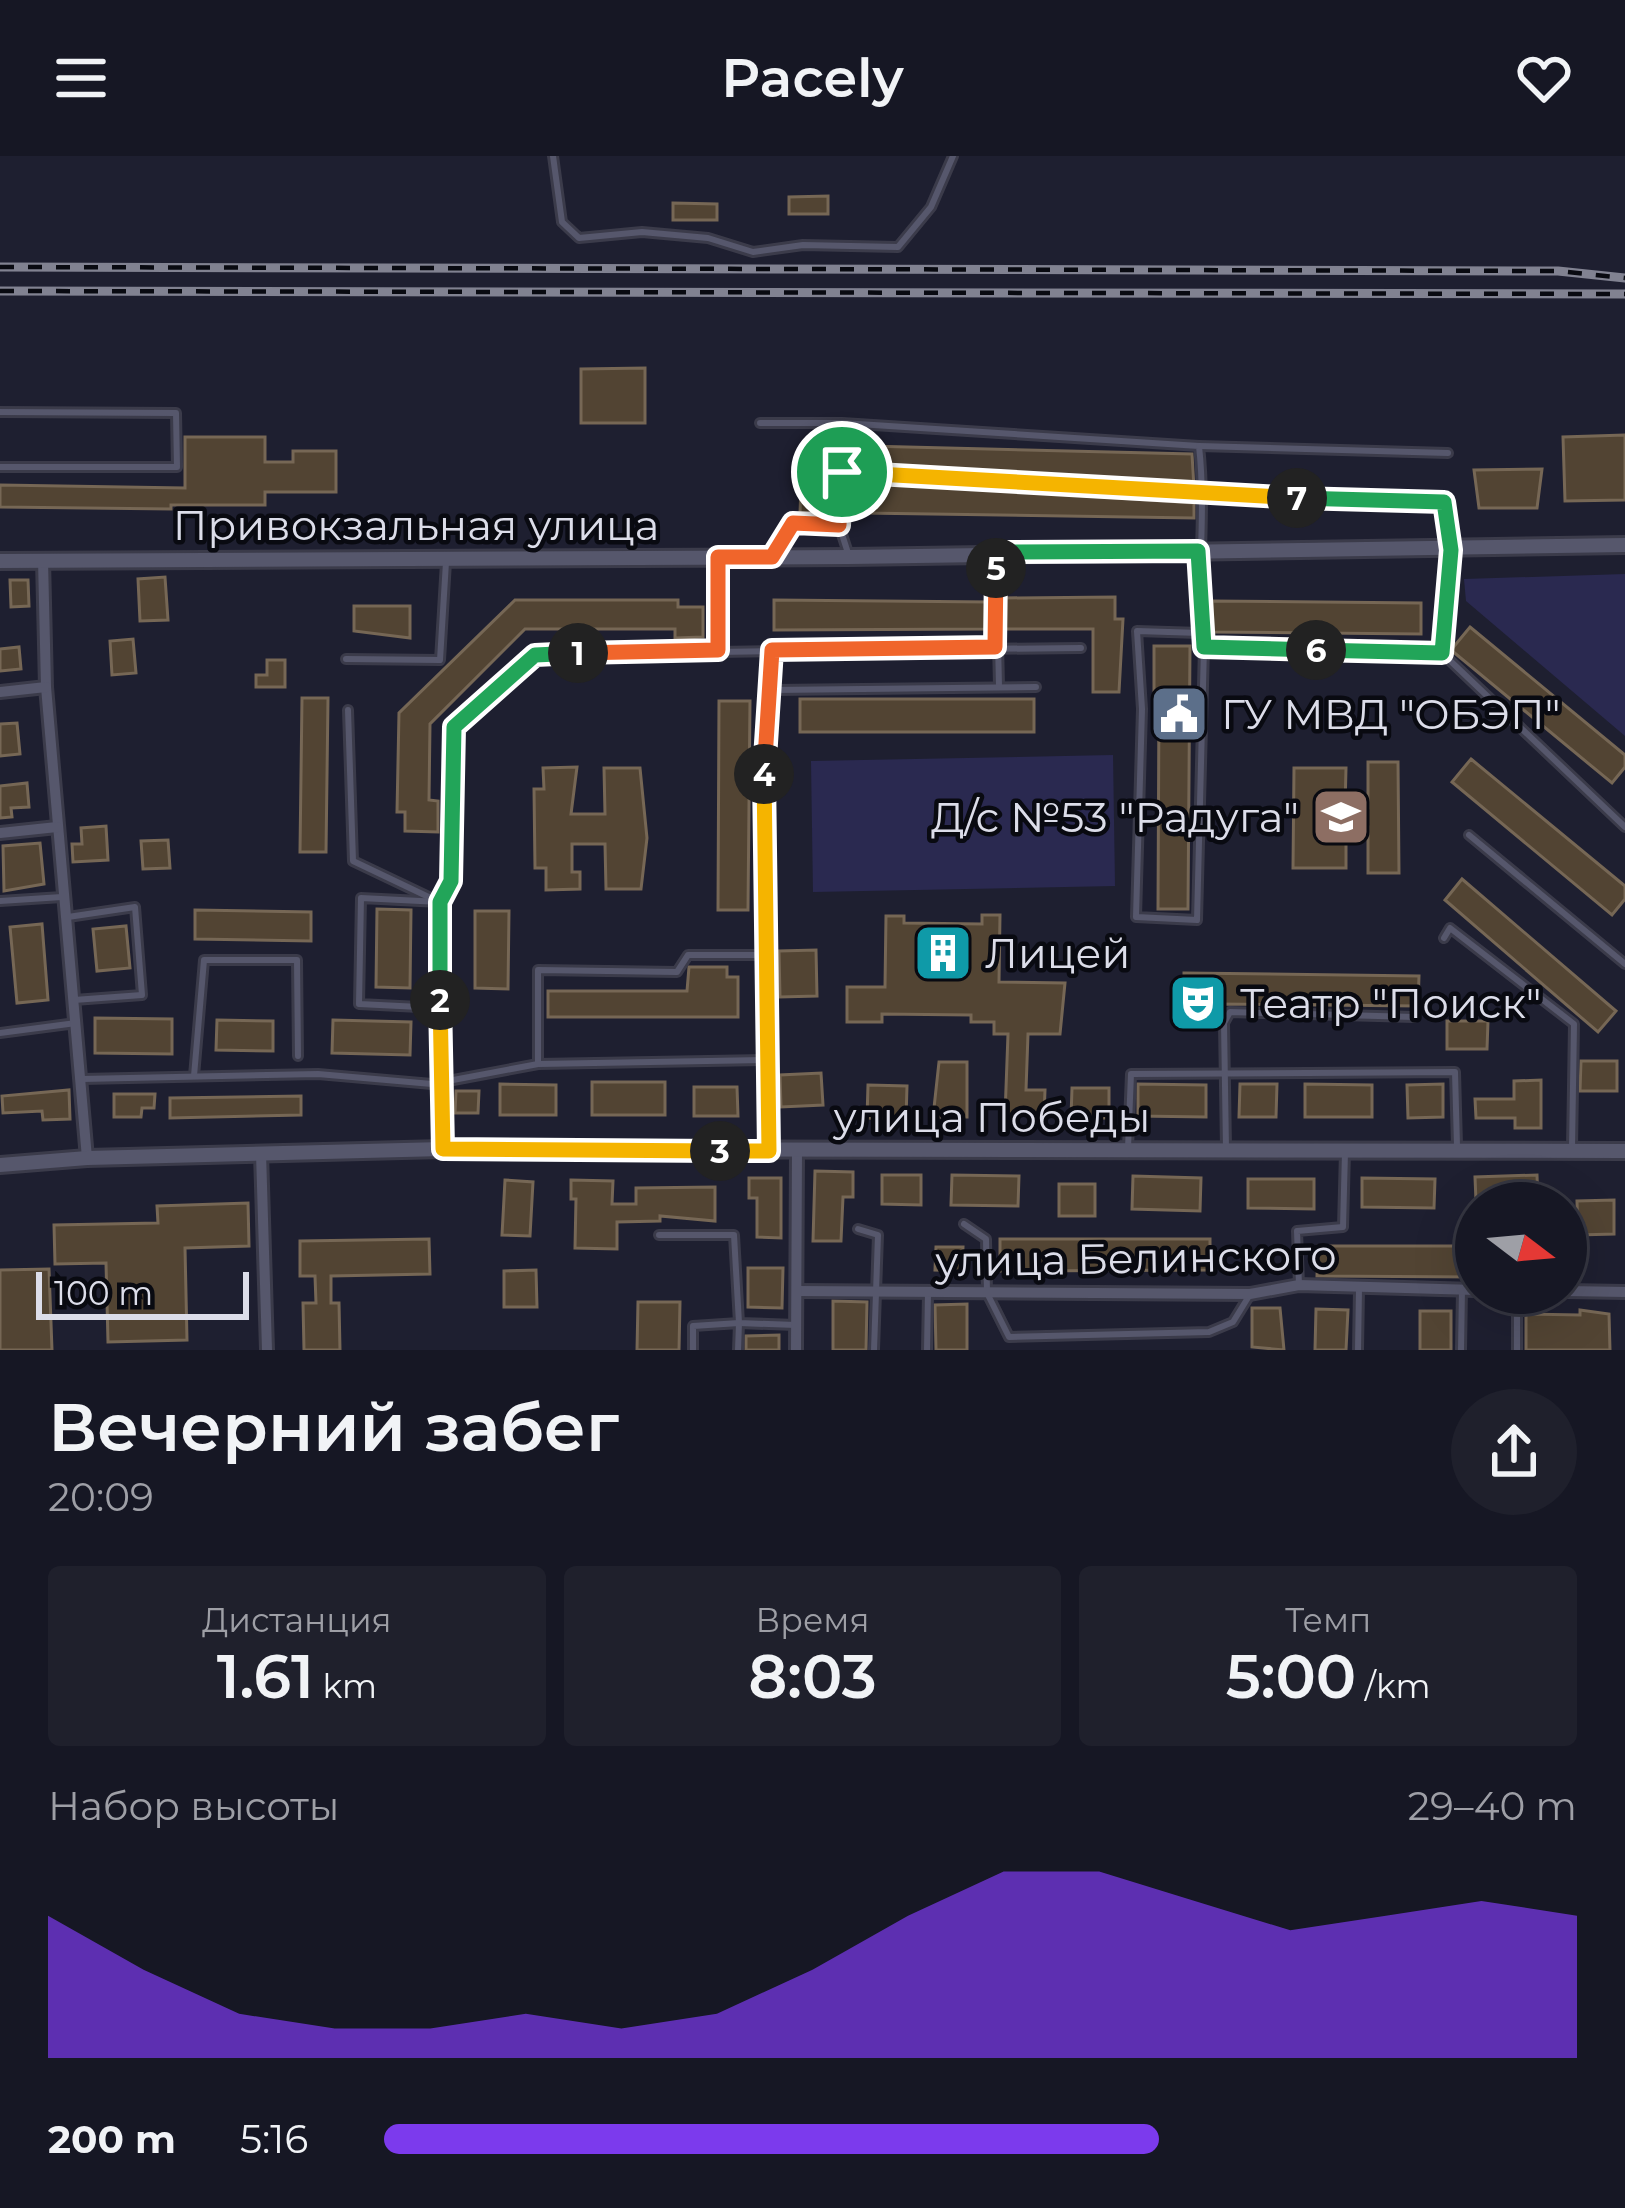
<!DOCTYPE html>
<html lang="ru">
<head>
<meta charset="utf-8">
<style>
	body { margin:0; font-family:Montserrat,sans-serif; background:#1f202c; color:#f1f3f6; height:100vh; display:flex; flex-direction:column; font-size:45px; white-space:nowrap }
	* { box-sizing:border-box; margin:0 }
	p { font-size:39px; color:#9e9fa6 }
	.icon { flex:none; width:66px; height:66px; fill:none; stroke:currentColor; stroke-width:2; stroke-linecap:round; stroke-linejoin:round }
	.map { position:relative; height:1194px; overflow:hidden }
	.drawer { display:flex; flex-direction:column; background:#161724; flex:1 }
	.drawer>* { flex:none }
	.needle { width:78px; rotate:106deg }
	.tools { position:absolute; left:1455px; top:1026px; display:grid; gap:24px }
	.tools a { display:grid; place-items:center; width:132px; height:132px; border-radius:50%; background:#161724; box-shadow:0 12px 48px #0002,0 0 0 3px #353641; font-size:60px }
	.scale { position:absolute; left:36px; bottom:30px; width:213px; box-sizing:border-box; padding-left:12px; border:6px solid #dcdde9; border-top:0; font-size:33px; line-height:42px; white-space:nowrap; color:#dcdde9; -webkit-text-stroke:9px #090a11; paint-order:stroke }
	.pin { position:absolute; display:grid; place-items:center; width:102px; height:102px; color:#fff; margin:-51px; border:6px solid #fff; border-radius:50%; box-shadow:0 3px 12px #0007 }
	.km { position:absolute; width:60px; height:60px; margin:-30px; border-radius:50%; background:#222; color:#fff; font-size:33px; line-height:60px; text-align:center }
	.round { display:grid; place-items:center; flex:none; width:126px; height:126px; border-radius:63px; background:#1f202c }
	.overview { display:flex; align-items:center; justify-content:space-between; height:204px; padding:0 48px }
	h1 { font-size:66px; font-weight:600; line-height:90px }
	.stats { display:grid; grid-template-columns:repeat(3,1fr); gap:18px; height:204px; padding:12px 48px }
	.stats div { display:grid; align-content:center; border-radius:12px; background:#1f202c; text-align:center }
	.stats b { font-size:60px; font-weight:600 }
	.stats small { font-size:33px; font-weight:400 }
	.stats p { font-size:33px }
	.chart { height:336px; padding:24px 48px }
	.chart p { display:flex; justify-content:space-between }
	.chart svg { width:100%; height:216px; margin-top:12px; fill:#7c3aed; opacity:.7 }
	ul { padding:0 48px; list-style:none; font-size:39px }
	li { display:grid; grid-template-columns:192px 144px 1fr; align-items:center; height:90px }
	li i { height:30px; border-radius:15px; background:#7c3aed }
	header { display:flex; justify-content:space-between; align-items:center; height:156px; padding:0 48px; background:#161724; font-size:54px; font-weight:600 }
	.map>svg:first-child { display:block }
</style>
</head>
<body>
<header><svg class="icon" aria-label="menu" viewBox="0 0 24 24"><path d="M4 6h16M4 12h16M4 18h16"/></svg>Pacely<svg class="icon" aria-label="heart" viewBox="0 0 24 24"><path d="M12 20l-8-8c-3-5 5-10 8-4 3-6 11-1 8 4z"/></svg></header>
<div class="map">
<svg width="1625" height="1194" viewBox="0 0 1625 1194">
	<rect width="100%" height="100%" fill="#1e1f30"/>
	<g fill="#2a2950">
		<path d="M1625 418V580L1466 445 1464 423Z"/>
		<path d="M1113 599 1115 730 813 736 811 605Z"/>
	</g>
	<g fill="#524433" stroke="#766755" stroke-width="3">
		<path d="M828 40V58H789V41Z"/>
		<path d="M673 47 717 48V64H673Z"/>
		<path d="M645 212V267H581V213Z"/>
		<path d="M1625 279V344L1565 345 1563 281Z"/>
		<path d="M185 281H265V306H293V295H336V336H265V349H171V353L0 351V329L185 332Z"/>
		<path d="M867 290 1192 298 1194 332 866 311Z"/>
		<path d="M1542 313 1537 352H1479L1474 314Z"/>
		<path d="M866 326 1194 347V362L863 357Z"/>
		<path d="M801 331H833L832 357H800Z"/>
		<path d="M165 421 168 464 140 465 138 423Z"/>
		<path d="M10 424H28L29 450 11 451Z"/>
		<path d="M1115 441V463H1123L1119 536H1093V473H1005L1004 442Z"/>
		<path d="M515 444H678V451H703V481L675 482V473H525L430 568 429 644 438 645V676L405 675V656H397L399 557Z"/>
		<path d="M774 444 990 446V473L774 474Z"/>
		<path d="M1212 445 1421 447V478L1212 476Z"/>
		<path d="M354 450H410V482L354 475Z"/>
		<path d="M1470 471 1625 599V611L1612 627 1451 494Z"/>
		<path d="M133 483 136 517 112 519 110 485Z"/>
		<path d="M1154 490H1190L1188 753H1158L1159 542 1154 541Z"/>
		<path d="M19 491 21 513 0 515V493Z"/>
		<path d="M267 504H285V531H256V519H267Z"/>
		<path d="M302 542H328L326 696H300Z"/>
		<rect x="800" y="543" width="234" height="33"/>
		<path d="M719 545H750L748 754H718Z"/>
		<path d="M17 567 20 598 0 600V568Z"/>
		<path d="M1471 603 1625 730V743L1612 759 1452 626Z"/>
		<path d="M1368 606H1398L1399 717H1368V671H1346V712H1293L1294 612H1346L1345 652H1368Z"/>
		<path d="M577 611 571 658H605L604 612H640L647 682 641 733H606L605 688H572V716H580V733L546 734V712H535L534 633H544L543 612Z"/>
		<path d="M27 627 29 651 11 652 12 661 0 662V630Z"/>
		<path d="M106 670 108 704 73 706 72 688H82L81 672Z"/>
		<path d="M168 684 170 712 143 713 141 685Z"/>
		<path d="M40 687 44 728 4 735 3 690Z"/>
		<path d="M1462 723 1616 855 1598 876 1445 744Z"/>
		<path d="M377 753 411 754 410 832 376 831Z"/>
		<path d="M195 754 311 756V785L195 783Z"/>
		<path d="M475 755H509L508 833 475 832Z"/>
		<path d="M982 759H1000L999 826 1065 827 1060 878H1028L1026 934H1045L1044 960 1005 959 1008 878H994V866H971V859L882 858V866H847V831H885L886 760H904V767L982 768Z"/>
		<path d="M42 768 48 844 17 847 10 771Z"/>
		<path d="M126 770 130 812 97 815 93 773Z"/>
		<path d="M816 794 817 840 780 841 779 795Z"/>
		<path d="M689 811H727V821H738V861H548V835H687Z"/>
		<path d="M1184 817 1419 820 1418 850 1216 848V857H1184Z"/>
		<path d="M95 862 172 863V898L95 897Z"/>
		<path d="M217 864 273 865V895L216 894Z"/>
		<path d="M333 864 411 866 410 899 332 897Z"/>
		<path d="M1447 865H1488L1487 893H1447Z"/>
		<path d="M1581 905H1617V935H1580Z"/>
		<path d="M939 906H967V961H933Z"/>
		<path d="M821 917 823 949 781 951 780 919Z"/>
		<path d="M1541 924V972H1515V962H1476L1475 943H1514V925Z"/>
		<rect x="592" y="926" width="73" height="33"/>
		<path d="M500 928 556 929V959H500Z"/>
		<path d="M1138 928 1206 929V961L1138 960Z"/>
		<path d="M1240 928H1277L1276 961H1239Z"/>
		<path d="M1305 928 1372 929V961H1305Z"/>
		<path d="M1443 928V961L1408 962 1407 929Z"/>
		<path d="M868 929 907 930 906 963 867 962Z"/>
		<path d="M694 931H737L738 960H694Z"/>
		<path d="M1072 932H1109V962H1071Z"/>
		<path d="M69 934 70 963 43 964 42 955 3 957 2 940Z"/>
		<path d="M456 935H479L478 957H455Z"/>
		<path d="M114 938H155L154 952H142L141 961H114Z"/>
		<path d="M301 940V959L170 962V942Z"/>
		<path d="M815 1015 853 1016V1041H843L841 1085H813Z"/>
		<path d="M882 1019H921V1049L882 1048Z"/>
		<path d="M952 1019 1019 1020 1018 1050 951 1049Z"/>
		<path d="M1537 1019 1538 1047 1476 1045 1475 1021Z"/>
		<path d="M1133 1020 1201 1022 1200 1055 1132 1053Z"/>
		<path d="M749 1022H781V1082L757 1081V1042H749Z"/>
		<path d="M1362 1022 1435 1023 1434 1052 1362 1051Z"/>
		<path d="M1248 1023H1314V1053L1248 1052Z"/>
		<path d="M505 1024 533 1026 530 1080 502 1079Z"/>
		<path d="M571 1024 613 1025 612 1048H636V1032L715 1031V1065L660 1060V1065L617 1066V1093L575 1092 576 1043H571Z"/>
		<rect x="1059" y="1028" width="36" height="32"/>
		<path d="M1614 1044V1078L1578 1079 1577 1045Z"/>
		<path d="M248 1047 249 1090 185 1092 187 1184 108 1186 106 1107 55 1108 54 1069 158 1067 157 1050Z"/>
		<path d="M429 1083 430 1118 331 1120V1147H339L340 1194H304L303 1147H316L315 1120H300V1085Z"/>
		<path d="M1000 1083H1210V1114L1000 1115Z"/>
		<path d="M1318 1090H1476V1121L1317 1120Z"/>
		<path d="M936 1091H963L962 1115 935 1114Z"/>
		<path d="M748 1112H783L782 1152 748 1151Z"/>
		<path d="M49 1113 52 1194H0V1114Z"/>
		<path d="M536 1114 537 1151H504V1115Z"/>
		<path d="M833 1145 867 1146 866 1194H833Z"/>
		<path d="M638 1146H680L679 1194H637Z"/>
		<path d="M967 1148V1194H936L935 1149Z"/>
		<path d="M1252 1152H1280L1284 1194 1252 1191Z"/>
		<path d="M1316 1153 1348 1154 1346 1194H1315Z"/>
		<path d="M1580 1154 1609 1158 1610 1194H1526V1158L1580 1159Z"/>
		<rect x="1420" y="1155" width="31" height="39"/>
		<path d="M779 1179V1194H746V1180Z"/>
	</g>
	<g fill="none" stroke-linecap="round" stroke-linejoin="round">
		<defs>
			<g id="service">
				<path d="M553 0 562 66 579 82 642 76 708 82 753 96 803 89 898 91 931 51 953 0"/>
				<path d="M0 256 176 257 177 311H0"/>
				<path d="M760 267H842L1199 290C1206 352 1198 414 1200 477L1137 475 1142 553 1136 761 1197 764 1204 491"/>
				<path d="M842 268 839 369 848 397"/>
				<path d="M1199 290 1448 297"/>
				<path d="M842 317 1205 340 1445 346 1451 394 1442 497 1204 491 1200 477"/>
				<path d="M996 400 999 530"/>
				<path d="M772 401 793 367 839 369"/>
				<path d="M718 405 719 493"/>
				<path d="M1442 497 1625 671"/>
				<path d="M346 503 440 504 446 406"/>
				<path d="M774 534 1036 531"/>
				<path d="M348 554 353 705 437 745"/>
				<path d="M1469 679 1625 808"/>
				<path d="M0 745 62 741"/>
				<path d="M440 746 451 725 455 571 535 499 772 495"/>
				<path d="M68 761 135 751 142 839 74 844"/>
				<path d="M1444 782 1450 772 1574 868 1572 992"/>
				<path d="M440 852 359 848 361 742 440 746"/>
				<path d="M0 877 76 867"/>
				<path d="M538 908 766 904"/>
				<path d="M194 920 204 804H297L298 900"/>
				<path d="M82 923 318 918 432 928 538 908V814L677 816 688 799H763"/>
				<path d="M769 991C764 865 763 740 765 614 765 573 774 535 772 495L1081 492"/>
				<path d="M1128 992 1131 918 1455 916 1457 990"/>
				<path d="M1226 993 1224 867 1230 856 1414 861"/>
				<path d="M964 1068 986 1083 987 1137 1009 1181 1209 1176 1233 1166 1249 1140"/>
				<path d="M858 1073 878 1079 874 1194"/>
				<path d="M659 1079H734L739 1167 796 1169"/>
				<path d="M1299 1129 1297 1075 1343 1071 1345 996"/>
				<path d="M693 1194V1170L739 1167 738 1194"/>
				<path d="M927 1194 928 1137"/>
				<path d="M1358 1194 1359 1133"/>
				<path d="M1461 1194 1462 1133"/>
				<path d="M1517 1194V1137"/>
			</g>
			<g id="minor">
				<path d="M43 404 46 531 87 1002"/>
				<path d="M0 536 46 531"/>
				<path d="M0 677 57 671"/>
				<path d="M440 746 438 924 443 993"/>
				<path d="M261 997 267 1194"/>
				<path d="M797 1135 1250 1138 1299 1129 1476 1134"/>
				<path d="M1566 1135 1625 1136"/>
				<path d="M796 1194 797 995"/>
			</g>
			<g id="tertiary">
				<path d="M0 405 849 401 1625 389"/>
				<path d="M0 1009 87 1002 443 993 1625 995"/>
			</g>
		</defs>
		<use href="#service" stroke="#3b3b4a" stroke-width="12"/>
		<use href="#minor" stroke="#3b3b4a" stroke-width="16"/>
		<use href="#tertiary" stroke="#3b3b4a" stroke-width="20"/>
		<use href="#service" stroke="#56576c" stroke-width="6"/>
		<use href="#minor" stroke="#56576c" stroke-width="10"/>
		<use href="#tertiary" stroke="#56576c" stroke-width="14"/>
		<defs>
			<g id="rail">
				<path d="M0 111 1558 115 1625 122"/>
				<path d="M0 135 1625 138"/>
			</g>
		</defs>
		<use href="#rail" stroke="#818291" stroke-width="9"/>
		<use href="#rail" stroke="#090a11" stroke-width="4.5" stroke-dasharray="14" stroke-linecap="butt"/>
	</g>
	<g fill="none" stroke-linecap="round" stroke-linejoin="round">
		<defs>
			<path id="split-1" d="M578 497 718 494V401H772L793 367 839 369 842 316"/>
			<path id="split-2" d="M440 844V746L451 725 454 571 535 499 578 497"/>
			<path id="split-3" d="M440 844 443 993 720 995"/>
			<path id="split-4" d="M720 995H769L764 618"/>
			<path id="split-5" d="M764 618 772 494 995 491 996 412"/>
			<path id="split-6" d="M996 412V396L1198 395 1204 491 1316 494"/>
			<path id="split-7" d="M1297 342 1444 346 1451 394 1442 497 1316 494"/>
			<path id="split-8" d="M842 316 1297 342"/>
		</defs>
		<use href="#split-1" stroke="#fff" stroke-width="24"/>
		<use href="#split-2" stroke="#fff" stroke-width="24"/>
		<use href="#split-3" stroke="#fff" stroke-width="24"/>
		<use href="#split-4" stroke="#fff" stroke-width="24"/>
		<use href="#split-5" stroke="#fff" stroke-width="24"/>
		<use href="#split-6" stroke="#fff" stroke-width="24"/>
		<use href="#split-7" stroke="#fff" stroke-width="24"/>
		<use href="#split-8" stroke="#fff" stroke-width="24"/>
		<use href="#split-1" stroke="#f0652b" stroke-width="15"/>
		<use href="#split-2" stroke="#22a559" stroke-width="15"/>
		<use href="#split-3" stroke="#f5b400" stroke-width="15"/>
		<use href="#split-4" stroke="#f5b400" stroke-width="15"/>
		<use href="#split-5" stroke="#f0652b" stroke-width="15"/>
		<use href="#split-6" stroke="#22a559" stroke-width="15"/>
		<use href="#split-7" stroke="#22a559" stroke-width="15"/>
		<use href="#split-8" stroke="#f5b400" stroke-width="15"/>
	</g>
	<defs>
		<symbol id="civic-square" viewBox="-11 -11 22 22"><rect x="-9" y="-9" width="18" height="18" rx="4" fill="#5c6f8a" stroke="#090a11"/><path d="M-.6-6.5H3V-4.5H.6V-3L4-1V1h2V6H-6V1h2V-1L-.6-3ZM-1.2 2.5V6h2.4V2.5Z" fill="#fff"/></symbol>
		<symbol id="school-square" viewBox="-11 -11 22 22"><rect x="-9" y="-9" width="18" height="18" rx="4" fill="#8d6e63" stroke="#090a11"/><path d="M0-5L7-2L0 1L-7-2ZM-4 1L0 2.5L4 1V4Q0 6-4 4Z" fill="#fff"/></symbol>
		<symbol id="building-square" viewBox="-11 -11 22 22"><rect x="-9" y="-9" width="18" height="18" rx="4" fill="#0f9aa8" stroke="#090a11"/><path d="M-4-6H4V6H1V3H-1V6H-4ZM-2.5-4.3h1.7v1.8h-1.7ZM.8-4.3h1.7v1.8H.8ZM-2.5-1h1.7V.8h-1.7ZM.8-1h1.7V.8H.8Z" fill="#fff"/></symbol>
		<symbol id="theatre-square" viewBox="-11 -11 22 22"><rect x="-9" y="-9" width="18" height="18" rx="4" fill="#0f9aa8" stroke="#090a11"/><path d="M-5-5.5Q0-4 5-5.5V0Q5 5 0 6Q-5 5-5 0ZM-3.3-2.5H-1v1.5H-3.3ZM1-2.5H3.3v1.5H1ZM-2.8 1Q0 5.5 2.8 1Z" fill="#fff"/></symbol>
	</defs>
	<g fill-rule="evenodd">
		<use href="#civic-square" x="1146" y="525" width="66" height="66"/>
		<use href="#school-square" x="1308" y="628" width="66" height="66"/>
		<use href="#building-square" x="910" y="764" width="66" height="66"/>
		<use href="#theatre-square" x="1165" y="814" width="66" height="66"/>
	</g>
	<g text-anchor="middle" stroke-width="9" stroke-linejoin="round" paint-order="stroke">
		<g font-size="42" fill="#dcdde9" stroke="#090a11">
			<text x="416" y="384">Привокзальная улица</text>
			<text x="992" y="976">улица Победы</text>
			<text transform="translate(1136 1102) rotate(-1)" y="15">улица Белинского</text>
		</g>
		<g font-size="42" fill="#dcdde9" stroke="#090a11" text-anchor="start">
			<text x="1221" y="573">ГУ МВД "ОБЭП"</text>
			<text x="1299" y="676" text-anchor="end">Д/с №53 "Радуга"</text>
			<text x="985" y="812">Лицей</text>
			<text x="1240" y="862">Театр "Поиск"</text>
		</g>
	</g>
</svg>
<div class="tools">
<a><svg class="needle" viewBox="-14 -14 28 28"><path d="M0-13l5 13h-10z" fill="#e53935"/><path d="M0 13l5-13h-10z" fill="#9e9fa6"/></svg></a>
</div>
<div class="scale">100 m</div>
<div class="pin" style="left:842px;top:316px;background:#1e9e55"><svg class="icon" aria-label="arrive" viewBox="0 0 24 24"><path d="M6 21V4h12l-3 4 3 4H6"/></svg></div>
<b class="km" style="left:578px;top:497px">1</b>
<b class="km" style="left:440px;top:844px">2</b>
<b class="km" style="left:720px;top:995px">3</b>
<b class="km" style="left:764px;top:618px">4</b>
<b class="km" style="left:996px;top:412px">5</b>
<b class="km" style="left:1316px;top:494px">6</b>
<b class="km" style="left:1297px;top:342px">7</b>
</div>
<section class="drawer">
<div class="overview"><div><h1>Вечерний забег</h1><p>20:09</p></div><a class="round"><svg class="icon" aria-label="share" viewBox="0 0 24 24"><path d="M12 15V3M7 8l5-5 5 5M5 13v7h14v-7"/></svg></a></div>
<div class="stats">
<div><p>Дистанция</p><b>1.61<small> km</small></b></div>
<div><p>Время</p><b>8:03</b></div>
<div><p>Темп</p><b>5:00<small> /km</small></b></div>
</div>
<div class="chart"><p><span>Набор высоты</span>29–40 m</p>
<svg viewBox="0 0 160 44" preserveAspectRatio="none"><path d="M0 44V15L10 26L20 35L30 38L40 38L50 35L60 38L70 35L80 26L90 15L100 6L110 6L120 12L130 18L140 15L150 12L160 15V44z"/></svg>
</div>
<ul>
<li><b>200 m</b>5:16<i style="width:65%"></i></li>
</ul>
</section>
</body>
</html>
